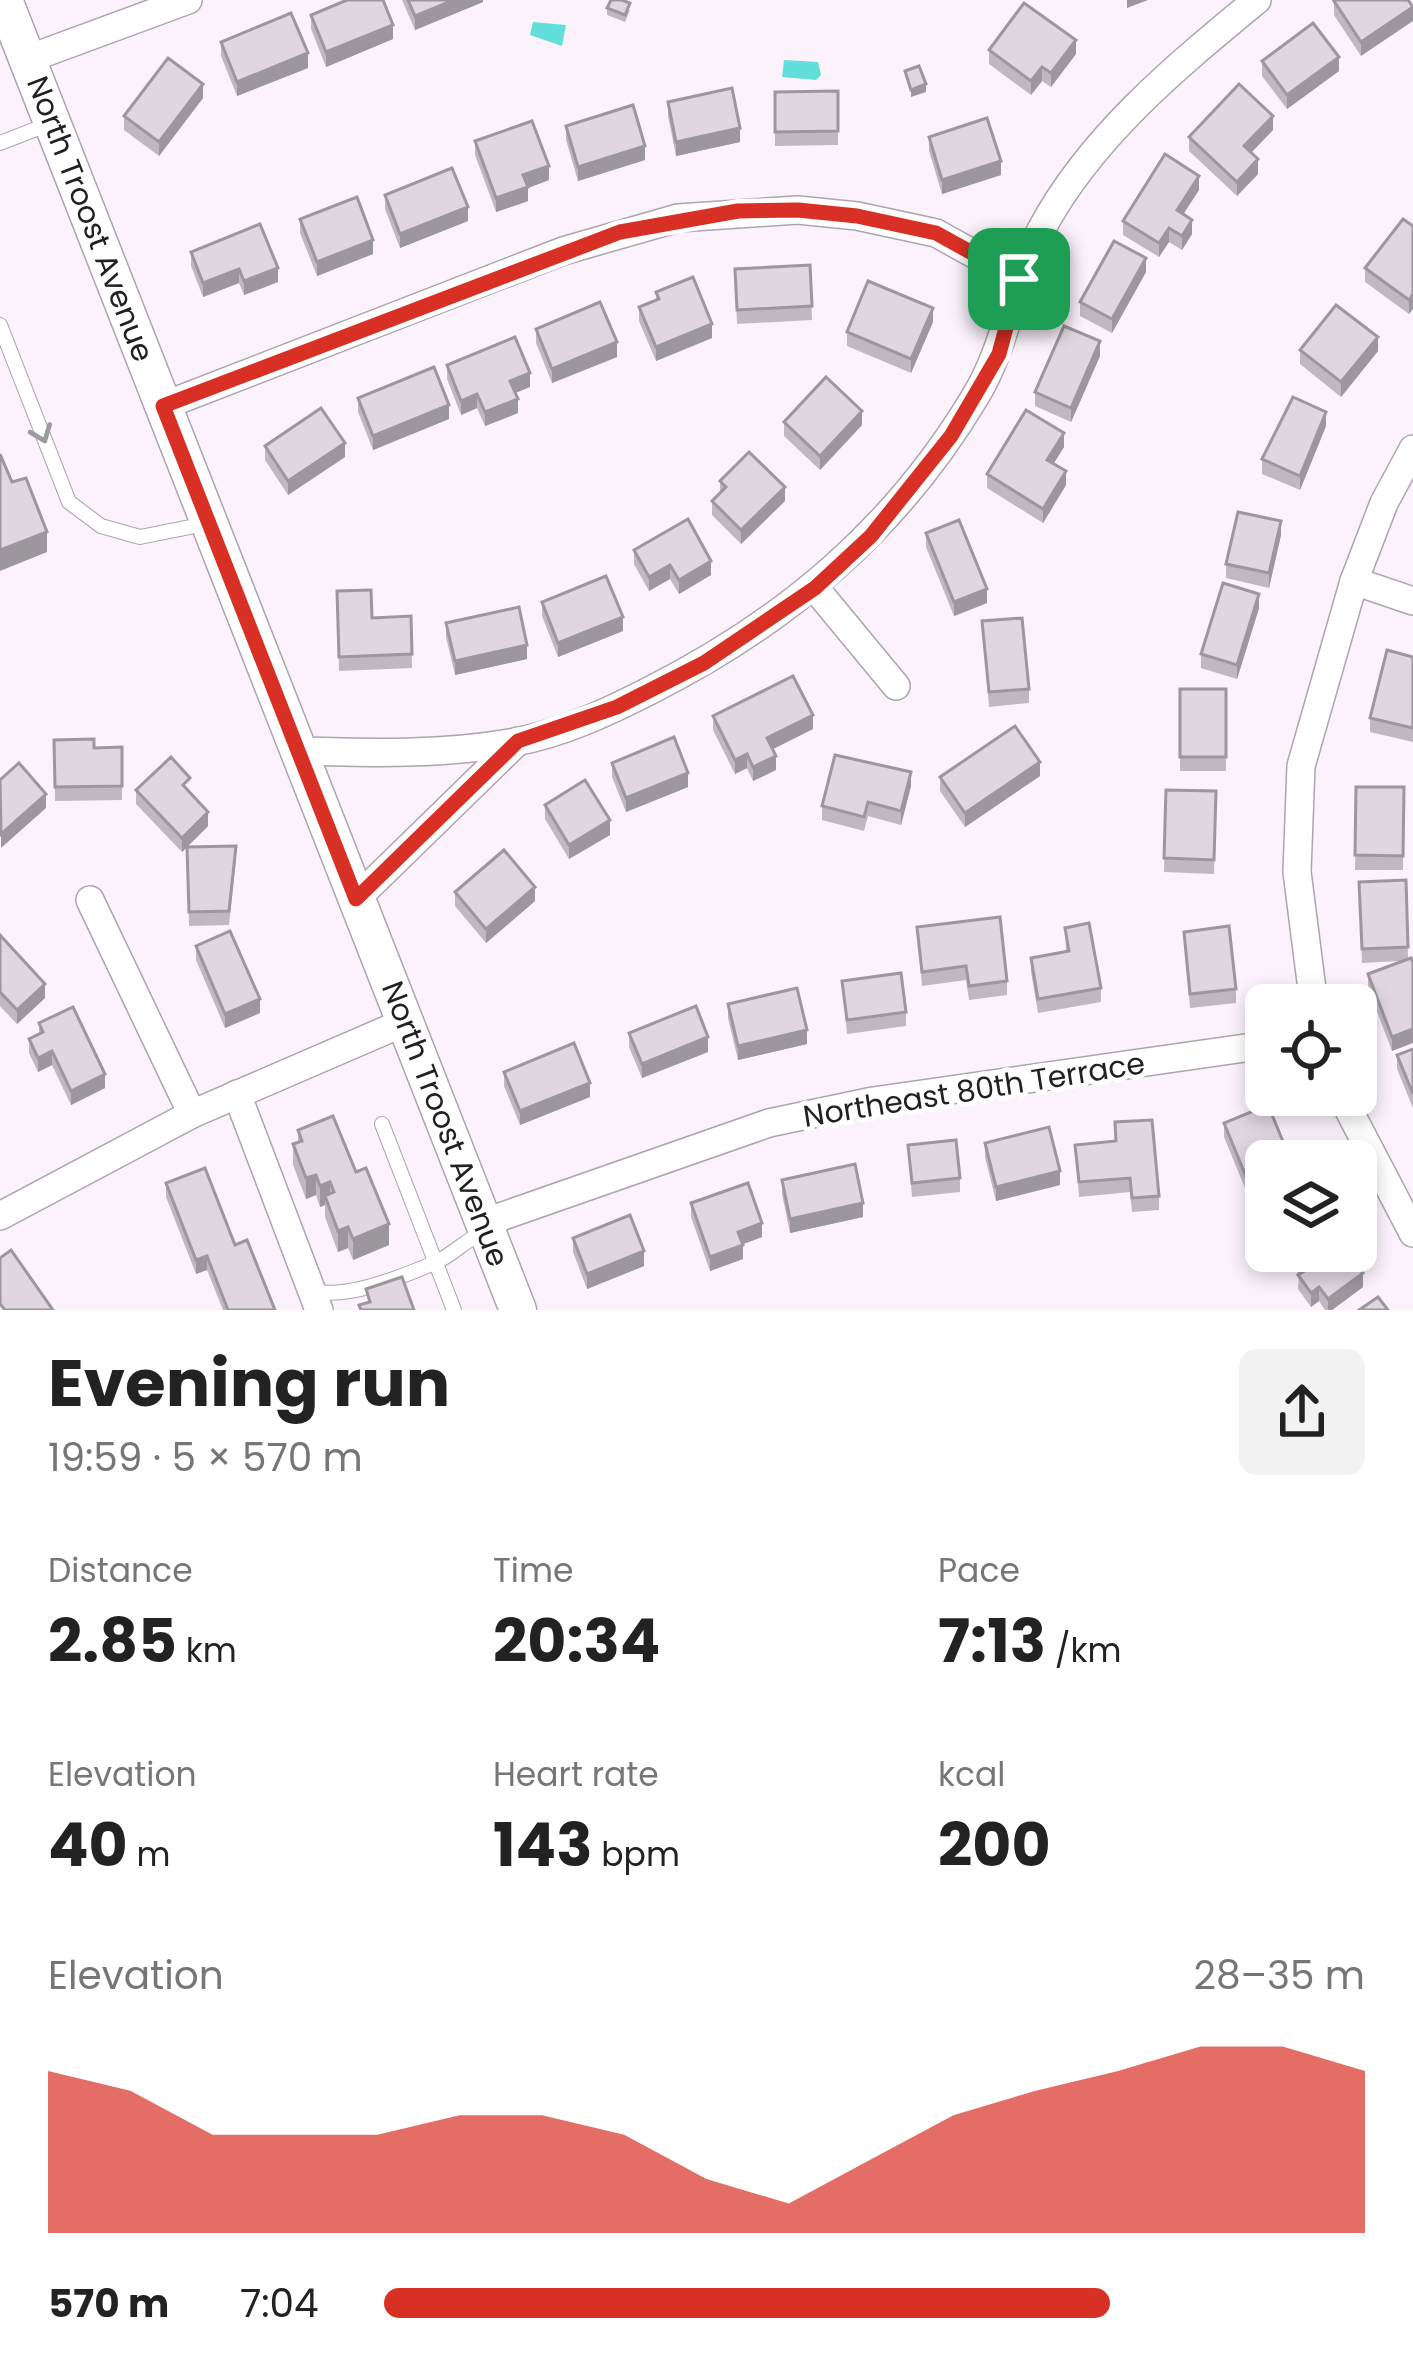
<!DOCTYPE html>
<html lang="en">
<head>
<meta charset="utf-8">
<style>
	body { margin:0; font-family:Poppins,sans-serif; background:#f2f2f2; color:#222; height:100vh; display:flex; flex-direction:column; font-size:45px; white-space:nowrap }
	* { box-sizing:border-box; margin:0 }
	p { font-size:39px; color:#767676 }
	.icon { flex:none; width:66px; height:66px; fill:none; stroke:currentColor; stroke-width:2; stroke-linecap:round; stroke-linejoin:round }
	.map { position:relative; height:1310px; overflow:hidden }
	.details { display:flex; flex-direction:column; background:#fff; flex:1 }
	.details>* { flex:none }
	.tools { position:absolute; left:1245px; top:984px; display:grid; gap:24px }
	.tools a { display:grid; place-items:center; width:132px; height:132px; border-radius:18px; background:#fff; box-shadow:0 6px 18px #0003; font-size:60px }
	.pin { position:absolute; display:grid; place-items:center; width:102px; height:102px; color:#fff; margin:-51px; border-radius:24px; box-shadow:0 6px 18px #0006 }
	.round { display:grid; place-items:center; flex:none; width:126px; height:126px; border-radius:18px; background:#f2f2f2 }
	.head { display:flex; align-items:center; justify-content:space-between; height:204px; padding:0 48px }
	h1 { font-size:66px; font-weight:700; line-height:90px }
	.figures { display:grid; grid-template-columns:repeat(3,1fr); gap:18px; height:204px; padding:12px 48px }
	.figures div { display:grid; align-content:center }
	.figures b { font-size:60px; font-weight:700 }
	.figures small { font-size:33px; font-weight:400 }
	.figures p { font-size:33px }
	.chart { height:336px; padding:24px 48px }
	.chart p { display:flex; justify-content:space-between }
	.chart svg { width:100%; height:216px; margin-top:12px; fill:#d93025; opacity:.7 }
	ul { padding:0 48px; list-style:none; font-size:39px }
	li { display:grid; grid-template-columns:192px 144px 1fr; align-items:center; height:90px }
	li i { height:30px; border-radius:15px; background:#d93025 }
	.map>svg:first-child { display:block }
</style>
</head>
<body>
<div class="map">
<svg width="1413" height="1310" viewBox="0 0 1413 1310">
	<rect width="100%" height="100%" fill="#fbf2fc"/>
	<g fill="#62dfdb">
		<path d="M533 22 566 25 562 46 530 35Z"/>
		<path d="M784 60 818 62 821 75 816 80 782 77Z"/>
	</g>
	<g fill="none" stroke-linecap="round" stroke-linejoin="round">
		<defs>
			<g id="service">
				<path d="M0 143 49 124"/>
				<path d="M0 325 69 502 101 526 140 537 205 524"/>
				<path d="M382 1124 454 1310"/>
				<path d="M312 1290C344 1301 404 1276 434 1263 453 1255 465 1240 484 1232"/>
			</g>
			<g id="minor">
				<path d="M28 59 188 0"/>
				<path d="M163 406 563 251 678 218 798 210 857 216 936 233 1019 279"/>
				<path d="M1354 581 1413 601"/>
				<path d="M815 588 896 686"/>
				<path d="M298 751C371 753 444 755 515 742 563 733 608 712 651 690 787 621 896 529 975 397 1007 345 1012 284 1041 230 1091 136 1177 66 1257 0"/>
				<path d="M356 899 518 741"/>
				<path d="M90 900 192 1114"/>
				<path d="M1314 1005 1297 872 1301 766 1354 581 1384 503 1413 449"/>
				<path d="M237 1094 319 1310"/>
				<path d="M1341 1095 1413 1233"/>
				<path d="M0 1216 192 1114 405 1022"/>
				<path d="M483 1223 769 1123 873 1101 1266 1045"/>
			</g>
			<path id="tertiary" d="M4 0 518 1310"/>
		</defs>
		<use href="#service" stroke="#ada4af" stroke-width="16"/>
		<use href="#minor" stroke="#ada4af" stroke-width="30"/>
		<use href="#tertiary" stroke="#ada4af" stroke-width="39"/>
		<use href="#service" stroke="#fff" stroke-width="14"/>
		<use href="#minor" stroke="#fff" stroke-width="27"/>
		<use href="#tertiary" stroke="#fff" stroke-width="36"/>
	</g>
	<g fill="#c0b8c1">
		<path d="M402 0H483V2L415 30Z"/>
		<path d="M1334 1 1413 7 1361 56 1334 15Z"/>
		<path d="M607 8 630 10 625 22 607 15Z"/>
		<path d="M311 15 393 39 326 67 311 29Z"/>
		<path d="M221 42 308 68 237 96 221 56Z"/>
		<path d="M989 50 1076 54 1051 87 1042 81 1031 95 989 64Z"/>
		<path d="M1262 61 1339 71 1287 109 1262 76Z"/>
		<path d="M838 91V145L775 146V92Z"/>
		<path d="M203 98 159 156 124 130V116Z"/>
		<path d="M668 102 740 142 676 156 668 116Z"/>
		<path d="M566 126 645 160 578 181 566 140Z"/>
		<path d="M1273 130 1251 153 1258 174 1237 196 1189 151V137Z"/>
		<path d="M929 137 1001 175 942 194 929 151Z"/>
		<path d="M475 141 549 180 528 188V201L496 212 475 155Z"/>
		<path d="M1199 190 1183 214 1192 234 1182 250 1169 242 1159 257 1123 235V221Z"/>
		<path d="M385 195 468 221 400 248 385 209Z"/>
		<path d="M300 219 373 254 317 276 300 233Z"/>
		<path d="M1413 226 1409 314 1365 282V268Z"/>
		<path d="M191 252 278 282 244 295 239 283 203 297 191 266Z"/>
		<path d="M810 265 812 320 737 324 735 269Z"/>
		<path d="M1146 272 1112 333 1080 316V302Z"/>
		<path d="M656 292 712 338 656 361 639 321V307L656 300Z"/>
		<path d="M933 322 911 373 847 346V332Z"/>
		<path d="M536 329 617 357 552 383 536 343Z"/>
		<path d="M1300 350 1378 351 1341 397 1300 364Z"/>
		<path d="M1100 356 1071 422 1035 406V392Z"/>
		<path d="M447 365 530 387 515 393 518 413 485 426 477 408 461 415 447 379Z"/>
		<path d="M358 398 449 419 373 450 358 412Z"/>
		<path d="M784 422 862 425 820 470 784 436Z"/>
		<path d="M1326 426 1300 490 1262 474V459Z"/>
		<path d="M265 446 345 457 288 495 265 460Z"/>
		<path d="M1064 447 1054 463 1066 485 1043 523 987 488V474Z"/>
		<path d="M720 481 785 501 741 544 712 515V501L720 493Z"/>
		<path d="M926 533 987 603 954 616 926 547Z"/>
		<path d="M1281 535 1269 588 1226 578V564Z"/>
		<path d="M634 550 711 575 679 594 670 579 649 591 634 564Z"/>
		<path d="M337 591 372 618 411 616 412 668 339 671Z"/>
		<path d="M542 602 623 631 558 657 542 616Z"/>
		<path d="M1259 608 1237 679 1201 668V654Z"/>
		<path d="M982 621 1029 689V703L989 707Z"/>
		<path d="M446 623 527 659 455 675 446 637Z"/>
		<path d="M1413 657V742L1370 732V718Z"/>
		<rect x="1180" y="689" width="46" height="82"/>
		<path d="M713 716 813 729 773 749 776 770 753 781 747 768 735 774 713 730Z"/>
		<path d="M54 740 94 748 122 747V800L55 801Z"/>
		<path d="M612 763 688 787 626 812 612 777Z"/>
		<path d="M1040 776 965 827 940 791V777Z"/>
		<path d="M911 786 901 825 868 816 864 831 822 820V806Z"/>
		<path d="M1356 787H1404L1403 870H1355Z"/>
		<path d="M136 790 190 792 208 826 182 852 136 804Z"/>
		<path d="M1166 790 1216 791 1214 874 1164 872Z"/>
		<path d="M545 805 610 835 569 859 545 819Z"/>
		<path d="M187 847 236 860 229 925 189 926Z"/>
		<path d="M1406 880 1408 958 1392 1051 1368 988V974L1401 961 1362 963 1359 882Z"/>
		<path d="M455 892 535 901 486 943 455 906Z"/>
		<path d="M917 927 1007 981V995L969 1000 966 980 922 986Z"/>
		<path d="M1065 928 1101 988V1002L1038 1013 1031 972V958L1066 951Z"/>
		<path d="M1184 932 1236 989V1003L1190 1008Z"/>
		<path d="M0 935 45 998 17 1024 0 1006Z"/>
		<path d="M196 946 260 1013 225 1028 196 960Z"/>
		<path d="M842 981 906 1012V1026L847 1034Z"/>
		<path d="M728 1004 807 1044 738 1060 728 1018Z"/>
		<path d="M39 1023 105 1088 71 1105 52 1065 38 1072 29 1053V1039L39 1034Z"/>
		<path d="M629 1033 708 1052 642 1078 629 1047Z"/>
		<path d="M1413 1049V1108L1397 1069V1055Z"/>
		<path d="M504 1072 590 1097 520 1125 504 1086Z"/>
		<path d="M1115 1122 1159 1196V1210L1132 1212 1130 1192 1079 1197 1075 1145 1115 1141Z"/>
		<path d="M1224 1123 1266 1161V1200L1252 1205 1224 1137Z"/>
		<path d="M298 1130 356 1172 389 1245 353 1260 348 1248 338 1252 325 1217V1205L320 1207 316 1195 306 1199 293 1165V1144L298 1142Z"/>
		<path d="M985 1143 1060 1185 996 1201 985 1157Z"/>
		<path d="M908 1145 960 1178V1192L912 1197Z"/>
		<path d="M782 1180 863 1217 790 1233 782 1194Z"/>
		<path d="M166 1183 235 1245 275 1310H223L207 1270 196 1274 166 1197Z"/>
		<path d="M691 1203 762 1237 743 1244V1259L710 1271 691 1217Z"/>
		<path d="M573 1238 644 1266 587 1289 573 1252Z"/>
		<path d="M1286 1251H1347L1363 1287 1332 1310H1325L1319 1301 1311 1307 1298 1289 1299 1275 1286 1256Z"/>
	</g>
	<g fill="#9c969d">
		<path d="M454 0H483V2L415 30V16Z"/>
		<path d="M1127 0H1148L1127 8Z"/>
		<path d="M1413 7V21L1361 56V42Z"/>
		<path d="M393 25V39L326 67V52Z"/>
		<path d="M1076 40V54L1051 87V73Z"/>
		<path d="M308 53V68L237 96V82Z"/>
		<path d="M1339 57V71L1287 109V95Z"/>
		<path d="M1042 67V81L1031 95V81Z"/>
		<path d="M203 84V98L159 156V142Z"/>
		<path d="M926 84V92L911 97V90Z"/>
		<path d="M1273 116V130L1244 160V146Z"/>
		<path d="M740 128V142L676 156V142Z"/>
		<path d="M645 146V160L578 181V167Z"/>
		<path d="M1258 159V174L1237 196V182Z"/>
		<path d="M1001 161V175L942 194V180Z"/>
		<path d="M549 166V180L528 188V201L496 212V198L523 175Z"/>
		<path d="M1199 176V190L1177 224V210Z"/>
		<path d="M468 207V221L400 248V234Z"/>
		<path d="M1192 220V234L1182 250V236Z"/>
		<path d="M1169 228V242L1159 257V243Z"/>
		<path d="M373 240V254L317 276V262Z"/>
		<path d="M1146 258V272L1112 333V319Z"/>
		<path d="M278 268V282L244 295V281Z"/>
		<path d="M239 269V283L203 297V283Z"/>
		<path d="M1413 294V309L1409 314V300Z"/>
		<path d="M933 308V322L911 373V359Z"/>
		<path d="M712 324V338L656 361V347Z"/>
		<path d="M1378 337V351L1341 397V382Z"/>
		<path d="M1100 341V356L1071 422V408Z"/>
		<path d="M617 342V357L552 383V369Z"/>
		<path d="M530 373V387L510 395V381Z"/>
		<path d="M477 394V408L461 415V401Z"/>
		<path d="M518 399V413L485 426V412Z"/>
		<path d="M449 405V419L373 450V436Z"/>
		<path d="M862 411V425L820 470V456Z"/>
		<path d="M1326 412V426L1300 490V476Z"/>
		<path d="M1064 433V447L1047 474V460Z"/>
		<path d="M345 443V457L288 495V481Z"/>
		<path d="M1066 471V485L1043 523V509Z"/>
		<path d="M785 487V501L741 544V530Z"/>
		<path d="M1281 521V535L1269 588V573Z"/>
		<path d="M47 532V552L0 571V550Z"/>
		<path d="M711 561V575L679 594V580Z"/>
		<path d="M670 565V579L649 591V577Z"/>
		<path d="M987 589V603L954 616V602Z"/>
		<path d="M1259 594V608L1237 679V665Z"/>
		<path d="M623 617V631L558 657V643Z"/>
		<path d="M527 645V659L455 675V661Z"/>
		<path d="M813 715V729L767 752V738Z"/>
		<path d="M747 754V768L735 774V760Z"/>
		<path d="M776 756V770L753 781V767Z"/>
		<path d="M1040 762V776L965 827V813Z"/>
		<path d="M911 772V786L901 825V811Z"/>
		<path d="M688 773V787L626 812V798Z"/>
		<path d="M46 794V808L1 848V834Z"/>
		<path d="M208 812V826L182 852V838Z"/>
		<path d="M610 820V835L569 859V845Z"/>
		<path d="M535 887V901L486 943V929Z"/>
		<path d="M45 984V998L17 1024V1010Z"/>
		<path d="M260 999V1013L225 1028V1014Z"/>
		<path d="M1413 1029V1043L1392 1051V1037Z"/>
		<path d="M807 1030V1044L738 1060V1046Z"/>
		<path d="M708 1037V1052L642 1078V1064Z"/>
		<path d="M52 1051V1065L38 1072V1058Z"/>
		<path d="M105 1074V1088L71 1105V1091Z"/>
		<path d="M590 1083V1097L520 1125V1111Z"/>
		<path d="M1060 1171V1185L996 1201V1187Z"/>
		<path d="M316 1175V1195L306 1199V1178Z"/>
		<path d="M330 1182V1203L325 1196V1205L320 1207V1186Z"/>
		<path d="M1266 1185V1200L1252 1205V1191Z"/>
		<path d="M863 1203V1217L790 1233V1219Z"/>
		<path d="M762 1223V1237L738 1246V1232Z"/>
		<path d="M389 1224V1245L353 1260V1239Z"/>
		<path d="M348 1227V1248L338 1252V1231Z"/>
		<path d="M743 1245V1259L710 1271V1257Z"/>
		<path d="M644 1251V1266L587 1289V1274Z"/>
		<path d="M207 1256V1270L196 1274V1260Z"/>
		<path d="M1363 1273V1287L1332 1310H1328V1299Z"/>
		<path d="M1319 1287V1301L1311 1307V1293Z"/>
	</g>
	<g fill="#dfd6e0" stroke="#9c969d" stroke-width="3">
		<path d="M347 0H383L393 25 326 52 311 15Z"/>
		<path d="M408 0H454L415 16Z"/>
		<path d="M611 0H622L630 3 625 15 607 8Z"/>
		<path d="M1336 0H1408L1413 7 1361 42 1334 1Z"/>
		<path d="M1024 3 1076 40 1051 73 1042 67 1031 81 989 50Z"/>
		<path d="M291 13 308 53 237 82 221 42Z"/>
		<path d="M1313 23 1339 57 1287 95 1262 61Z"/>
		<path d="M168 58 203 84 159 142 124 116Z"/>
		<path d="M919 66 926 84 911 90 905 71Z"/>
		<path d="M1239 84 1273 116 1244 146 1258 159 1237 182 1189 137Z"/>
		<path d="M732 88 740 128 676 142 668 102Z"/>
		<path d="M838 91V131L775 132V92Z"/>
		<path d="M633 105 645 146 578 167 566 126Z"/>
		<path d="M987 118 1001 161 942 180 929 137Z"/>
		<path d="M532 121 549 166 523 175 528 187 496 198 475 141Z"/>
		<path d="M1165 154 1199 176 1177 210 1192 220 1182 236 1169 228 1159 243 1123 221Z"/>
		<path d="M452 168 468 207 400 234 385 195Z"/>
		<path d="M357 197 373 240 317 262 300 219Z"/>
		<path d="M1403 219 1413 226V294L1409 300 1365 268Z"/>
		<path d="M260 224 278 268 244 281 239 269 203 283 191 252Z"/>
		<path d="M1114 241 1146 258 1112 319 1080 302Z"/>
		<path d="M810 265 812 306 737 310 735 269Z"/>
		<path d="M693 277 712 324 656 347 639 307 659 299 656 292Z"/>
		<path d="M868 281 933 308 911 359 847 332Z"/>
		<path d="M600 302 617 342 552 369 536 329Z"/>
		<path d="M1336 305 1378 337 1341 382 1300 350Z"/>
		<path d="M1064 326 1100 341 1071 408 1035 392Z"/>
		<path d="M515 337 530 373 510 381 518 399 485 412 477 394 461 401 447 365Z"/>
		<path d="M434 367 449 405 373 436 358 398Z"/>
		<path d="M826 377 862 411 820 456 784 422Z"/>
		<path d="M1293 397 1326 412 1300 476 1262 459Z"/>
		<path d="M321 408 345 443 288 481 265 446Z"/>
		<path d="M1026 410 1064 433 1047 460 1066 471 1043 509 987 474Z"/>
		<path d="M749 452 785 487 741 530 712 501 726 487 720 481Z"/>
		<path d="M0 454 12 482 26 478 47 532 0 550Z"/>
		<path d="M1238 512 1281 521 1269 573 1226 564Z"/>
		<path d="M688 519 711 561 679 580 670 565 649 577 634 550Z"/>
		<path d="M959 520 987 589 954 602 926 533Z"/>
		<path d="M606 576 623 617 558 643 542 602Z"/>
		<path d="M1223 583 1259 594 1237 665 1201 654Z"/>
		<path d="M371 590 372 618 411 616 412 654 339 657 337 591Z"/>
		<path d="M519 607 527 645 455 661 446 623Z"/>
		<path d="M1022 618 1029 689 989 692 982 621Z"/>
		<path d="M1387 650 1413 657V728L1370 718Z"/>
		<path d="M793 676 813 715 767 738 776 756 753 767 747 754 735 760 713 716Z"/>
		<rect x="1180" y="689" width="46" height="68"/>
		<path d="M1015 726 1040 762 965 813 940 777Z"/>
		<path d="M674 737 688 773 626 798 612 763Z"/>
		<path d="M94 739V748L122 747V786L55 787 54 740Z"/>
		<path d="M835 755 911 772 901 811 868 802 864 817 822 806Z"/>
		<path d="M171 757 190 778 183 785 208 812 182 838 136 790Z"/>
		<path d="M19 763 46 794 1 834 0 780Z"/>
		<path d="M585 780 610 820 569 845 545 805Z"/>
		<path d="M1356 787H1404L1403 856 1355 855Z"/>
		<path d="M1166 790 1216 791 1214 860 1164 858Z"/>
		<path d="M236 846 229 911 189 912 187 847Z"/>
		<path d="M504 850 535 887 486 929 455 892Z"/>
		<path d="M1406 880 1408 947 1362 949 1359 882Z"/>
		<path d="M1000 917 1007 981 969 986 966 966 922 972 917 927Z"/>
		<path d="M1089 923 1101 988 1038 999 1031 958 1069 951 1065 928Z"/>
		<path d="M1229 926 1236 989 1190 994 1184 932Z"/>
		<path d="M230 931 260 999 225 1014 196 946Z"/>
		<path d="M0 935 45 984 17 1010 0 992Z"/>
		<path d="M1411 958 1413 963V1029L1392 1037 1368 974Z"/>
		<path d="M901 973 906 1012 847 1020 842 981Z"/>
		<path d="M797 988 807 1030 738 1046 728 1004Z"/>
		<path d="M696 1006 708 1037 642 1064 629 1033Z"/>
		<path d="M73 1007 105 1074 71 1091 52 1051 38 1058 29 1039 43 1032 39 1023Z"/>
		<path d="M574 1043 590 1083 520 1111 504 1072Z"/>
		<path d="M1413 1049V1094L1397 1055Z"/>
		<path d="M1268 1105 1291 1161H1266V1185L1252 1191 1224 1123Z"/>
		<path d="M333 1116 356 1172 366 1168 389 1224 353 1239 348 1227 338 1231 325 1196 334 1192 330 1182 320 1186 316 1175 306 1178 293 1144 302 1141 298 1130Z"/>
		<path d="M1152 1120 1159 1196 1132 1198 1130 1178 1079 1182 1075 1145 1116 1141 1115 1122Z"/>
		<path d="M1049 1127 1060 1171 996 1187 985 1143Z"/>
		<path d="M956 1140 960 1178 912 1183 908 1145Z"/>
		<path d="M855 1164 863 1203 790 1219 782 1180Z"/>
		<path d="M205 1168 235 1245 247 1240 275 1310H228L207 1256 196 1260 166 1183Z"/>
		<path d="M748 1183 762 1223 738 1232 743 1245 710 1257 691 1203Z"/>
		<path d="M630 1215 644 1251 587 1274 573 1238Z"/>
		<path d="M11 1250 53 1310H5L0 1304V1258Z"/>
		<path d="M1293 1251H1347L1363 1273 1328 1299 1319 1287 1311 1293 1298 1275 1306 1270Z"/>
		<path d="M402 1277 414 1310H361L359 1305 370 1302 366 1289Z"/>
		<path d="M1378 1297 1388 1310H1359Z"/>
	</g>
	<defs><path id="oneway-chevron" d="M-2-3.5L2.5 0L-2 3.5" fill="none" stroke-width="1.6" stroke-linecap="round" stroke-linejoin="round" transform="scale(3)"/></defs>
	<use stroke="#9c9b9c" href="#oneway-chevron" transform="translate(42 434) rotate(69)"/>
	<g fill="none" stroke-linecap="round" stroke-linejoin="round">
		<defs>
			<path id="route" d="M798 210 857 216 936 233 1019 279 999 354 951 436 871 536 815 588 704 663 617 707 518 741 356 899 163 406 620 232 738 211Z"/>
		</defs>
		<use href="#route" stroke="#fff" stroke-width="24"/>
		<use href="#route" stroke="#d93025" stroke-width="15"/>
	</g>
	<g text-anchor="middle" stroke-width="10" stroke-linejoin="round" paint-order="stroke">
		<g font-size="30" fill="#232024" stroke="#fff">
			<text transform="translate(90 219) rotate(69)" y="10">North Troost Avenue</text>
			<text transform="translate(974 1090) rotate(-9)" y="10">Northeast 80th Terrace</text>
			<text transform="translate(445 1124) rotate(69)" y="10">North Troost Avenue</text>
		</g>
	</g>
</svg>
<div class="tools">
<a><svg class="icon" aria-label="locate" viewBox="0 0 24 24"><circle cx="12" cy="12" r="6"/><path d="M12 2v4M12 18v4M2 12h4M18 12h4"/></svg></a>
<a><svg class="icon" aria-label="layers" viewBox="0 0 24 24"><path d="M12 4l9 5-9 5-9-5zM3 14l9 5 9-5"/></svg></a>
</div>
<div class="pin" style="left:1019px;top:279px;background:#1e9e55"><svg class="icon" aria-label="arrive" viewBox="0 0 24 24"><path d="M6 21V4h12l-3 4 3 4H6"/></svg></div>
</div>
<section class="details">
<div class="head"><div><h1>Evening run</h1><p>19:59 · 5 × 570 m</p></div><a class="round"><svg class="icon" aria-label="share" viewBox="0 0 24 24"><path d="M12 15V3M7 8l5-5 5 5M5 13v7h14v-7"/></svg></a></div>
<div class="figures">
<div><p>Distance</p><b>2.85<small> km</small></b></div>
<div><p>Time</p><b>20:34</b></div>
<div><p>Pace</p><b>7:13<small> /km</small></b></div>
</div>
<div class="figures">
<div><p>Elevation</p><b>40<small> m</small></b></div>
<div><p>Heart rate</p><b>143<small> bpm</small></b></div>
<div><p>kcal</p><b>200</b></div>
</div>
<div class="chart"><p><span>Elevation</span>28–35 m</p>
<svg viewBox="0 0 160 44" preserveAspectRatio="none"><path d="M0 44V11L10 15L20 24L30 24L40 24L50 20L60 20L70 24L80 33L90 38L100 29L110 20L120 15L130 11L140 6L150 6L160 11V44z"/></svg>
</div>
<ul>
<li><b>570 m</b>7:04<i style="width:74%"></i></li>
</ul>
</section>
</body>
</html>
